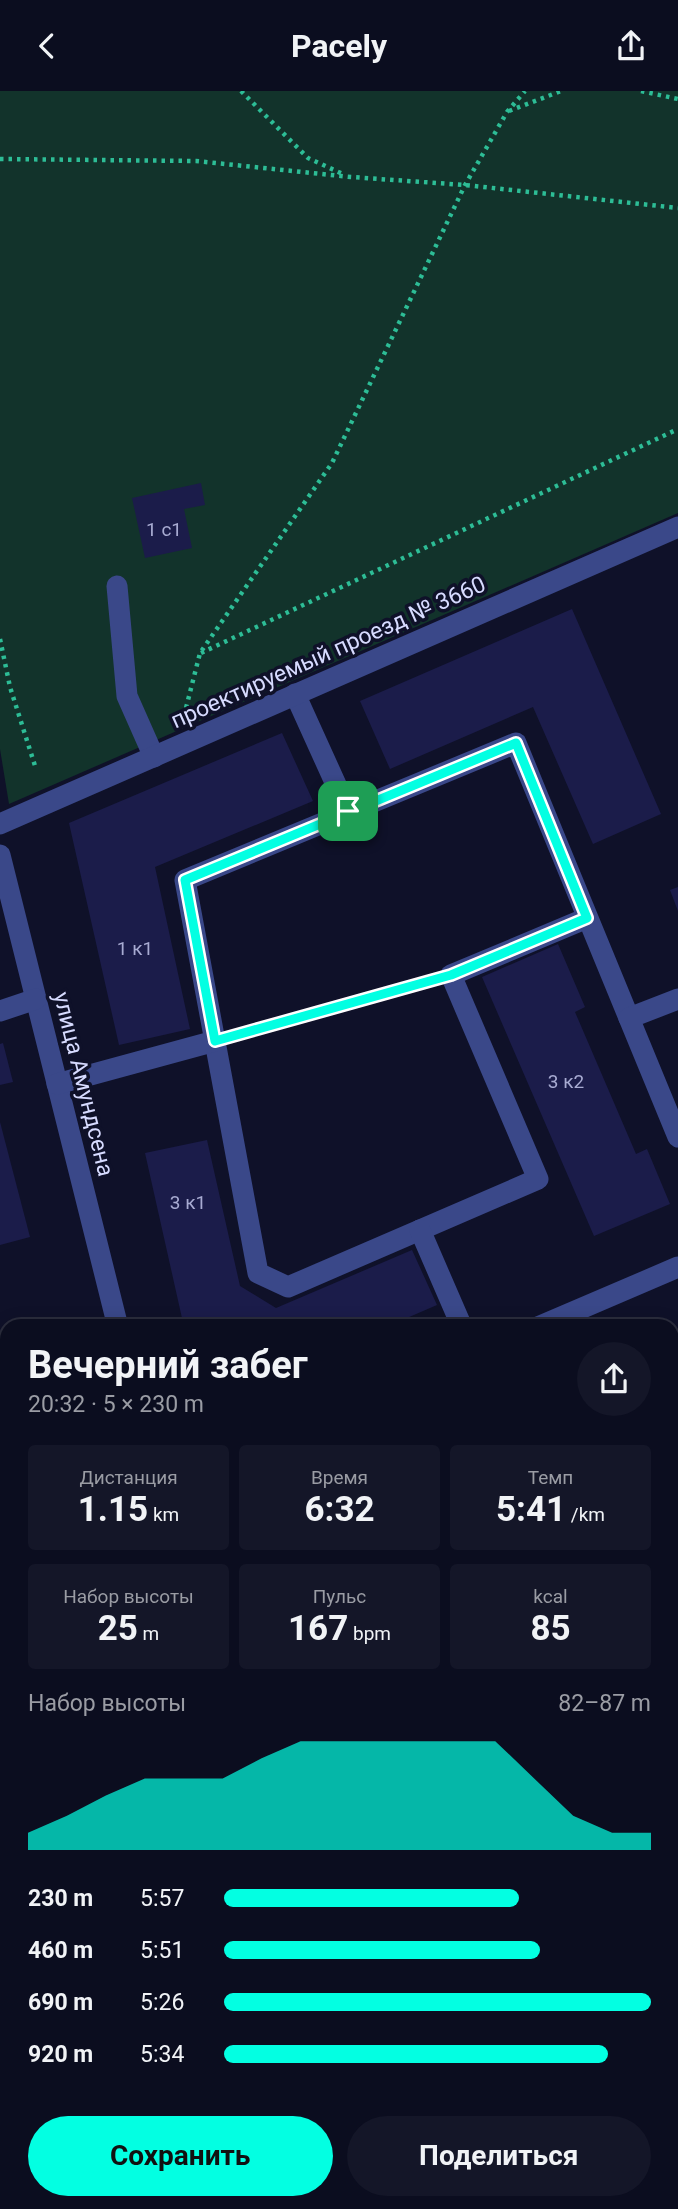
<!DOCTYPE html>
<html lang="ru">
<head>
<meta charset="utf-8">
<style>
	body { margin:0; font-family:Roboto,sans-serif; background:#141628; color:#f1f3f6; height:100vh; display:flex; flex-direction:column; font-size:26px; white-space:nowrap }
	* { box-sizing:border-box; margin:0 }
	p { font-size:23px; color:#9a9ca4 }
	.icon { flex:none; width:38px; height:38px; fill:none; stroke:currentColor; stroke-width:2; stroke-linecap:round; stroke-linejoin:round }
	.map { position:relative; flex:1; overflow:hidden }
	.details { position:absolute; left:0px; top:1228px; width:679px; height:891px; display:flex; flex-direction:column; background:#0b0d1f; border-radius:21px 21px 0 0; box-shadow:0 4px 18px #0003,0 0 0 2px #2b2d3d }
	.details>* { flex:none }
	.pin { position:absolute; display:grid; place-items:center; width:60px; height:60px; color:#fff; margin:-30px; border-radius:14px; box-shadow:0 4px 10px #0006 }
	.round { display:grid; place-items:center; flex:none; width:74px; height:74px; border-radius:37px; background:#141628 }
	.headline { display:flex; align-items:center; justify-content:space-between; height:119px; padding:0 28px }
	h1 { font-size:38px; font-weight:700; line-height:52px }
	.metrics { display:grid; grid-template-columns:repeat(3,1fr); gap:10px; height:119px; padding:7px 28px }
	.metrics div { display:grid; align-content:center; border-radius:7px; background:#141628; text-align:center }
	.metrics b { font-size:35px; font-weight:700 }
	.metrics small { font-size:19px; font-weight:400 }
	.metrics p { font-size:19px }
	.chart { height:196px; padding:14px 28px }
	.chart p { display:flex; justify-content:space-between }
	.chart svg { width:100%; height:126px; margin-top:7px; fill:#03ffe2; opacity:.7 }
	.primary-button { display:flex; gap:14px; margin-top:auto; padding:14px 28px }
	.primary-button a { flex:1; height:80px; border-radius:42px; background:#03ffe2; color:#111; font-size:28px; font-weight:700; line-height:80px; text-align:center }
	.primary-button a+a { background:#141628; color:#f1f3f6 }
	ul { padding:0 28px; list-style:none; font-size:23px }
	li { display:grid; grid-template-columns:112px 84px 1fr; align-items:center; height:52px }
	li i { height:18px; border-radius:9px; background:#03ffe2 }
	header { display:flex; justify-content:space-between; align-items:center; height:91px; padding:0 28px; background:#0b0d1f; font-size:32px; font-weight:700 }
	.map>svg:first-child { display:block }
</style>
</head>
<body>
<header><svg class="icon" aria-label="back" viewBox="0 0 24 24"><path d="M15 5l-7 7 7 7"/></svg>Pacely<svg class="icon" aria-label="share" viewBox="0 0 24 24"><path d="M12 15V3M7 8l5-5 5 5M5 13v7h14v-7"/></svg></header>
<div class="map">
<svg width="678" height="2118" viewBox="0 0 678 2118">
	<rect width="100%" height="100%" fill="#0f1129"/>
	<g fill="#12332b">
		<path d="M0 0H678V422L9 713 0 658Z"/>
		<path d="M678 1388V1836L672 1838V1391Z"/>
		<path d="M678 1862V2060L672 2062V1865Z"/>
		<path d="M49 2112H231L232 2118H50Z"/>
		<path d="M377 2112H473L474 2118H378Z"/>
	</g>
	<g fill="#1b1c4a">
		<path d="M201 392 205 414 184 418 192 457 145 467 132 407Z"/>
		<path d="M572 518 661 723 593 753 533 616 390 678 360 610Z"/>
		<path d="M282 642 313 710 155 776 190 938 119 954 69 732Z"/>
		<path d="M678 796V820L670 799Z"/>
		<path d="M558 853 585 916 575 921 636 1063 647 1058 670 1113 594 1145 482 886Z"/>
		<path d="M3 952 13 991 0 994V953Z"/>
		<path d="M0 1031 30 1146 0 1154Z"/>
		<path d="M207 1049 240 1195 276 1217 412 1159 437 1214 386 1236H184L145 1062Z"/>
		<path d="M678 1239V1310L672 1312V1241Z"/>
		<path d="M7 1513V1651L0 1648V1529Z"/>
		<path d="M7 1666V1807L0 1804V1682Z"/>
		<path d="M0 1990 7 2015V2112H30L31 2118H0Z"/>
	</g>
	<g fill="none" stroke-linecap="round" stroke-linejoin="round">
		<g stroke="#2dbd96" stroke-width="4.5" stroke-dasharray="3.5 5" stroke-linecap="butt">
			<path d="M241 0 308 67 345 84"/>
			<path d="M641 0 678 8"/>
			<path d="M509 20 561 0"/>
			<path d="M0 68 196 70 351 86 465 94 678 117"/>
			<path d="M0 548 10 596 36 678"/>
			<path d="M201 562 678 338"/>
			<path d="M184 625 200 562 332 372 465 94 507 21 525 0"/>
			<path d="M240 943 427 891"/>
			<path d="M672 1630 678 1635"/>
			<path d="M672 1803 678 1790"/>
			<path d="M672 1985 678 1982"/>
		</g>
		<g stroke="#3a4889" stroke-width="21">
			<path d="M117 495 127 605 154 666"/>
			<path d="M295 603 348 720"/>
			<path d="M0 733 678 436"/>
			<path d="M0 764 118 1236"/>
			<path d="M587 827 451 884 538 1088 288 1196 258 1182 185 789 516 652 629 927"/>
			<path d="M678 908 629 927 678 1046"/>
			<path d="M0 920 36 908"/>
			<path d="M57 993 215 950"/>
			<path d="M420 1139 462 1236"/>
			<path d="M538 1236 678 1176"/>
			<path d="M672 1345 678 1342"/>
			<path d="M0 1456 7 1452"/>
			<path d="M672 1854 678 1852"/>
			<path d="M0 1860 7 1863"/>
			<path d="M292 2112 293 2118"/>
			<path d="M483 2112 484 2118"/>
			<path d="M655 2118 669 2112"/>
		</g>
	</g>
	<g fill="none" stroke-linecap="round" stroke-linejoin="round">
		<defs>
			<path id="route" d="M516 652 587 827 451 884 215 950 185 789Z"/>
		</defs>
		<use href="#route" stroke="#fff" stroke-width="14"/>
		<use href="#route" stroke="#03ffe2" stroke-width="9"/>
	</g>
	<g text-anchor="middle" stroke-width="7" stroke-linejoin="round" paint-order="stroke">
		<g font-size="19" fill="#a8abd2">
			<text x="164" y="445">1 с1</text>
			<text x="135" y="864">1 к1</text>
			<text x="566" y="997">3 к2</text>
			<text x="188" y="1118">3 к1</text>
		</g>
		<g font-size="23" fill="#d7dbff" stroke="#0f1129">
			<text transform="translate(328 561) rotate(-24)" y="8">проектируемый проезд № 3660</text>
			<text transform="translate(84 993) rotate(76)" y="8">улица Амундсена</text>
		</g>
	</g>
</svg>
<div class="pin" style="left:348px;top:720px;background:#1e9e55"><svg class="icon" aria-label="arrive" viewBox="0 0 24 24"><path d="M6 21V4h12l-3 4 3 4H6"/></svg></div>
<section class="details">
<div class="headline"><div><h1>Вечерний забег</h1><p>20:32 · 5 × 230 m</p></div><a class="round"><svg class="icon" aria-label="share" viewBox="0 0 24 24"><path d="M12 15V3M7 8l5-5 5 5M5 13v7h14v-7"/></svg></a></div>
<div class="metrics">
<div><p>Дистанция</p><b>1.15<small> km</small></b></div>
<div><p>Время</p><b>6:32</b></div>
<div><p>Темп</p><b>5:41<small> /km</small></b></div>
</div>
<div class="metrics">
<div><p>Набор высоты</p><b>25<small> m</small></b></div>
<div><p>Пульс</p><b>167<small> bpm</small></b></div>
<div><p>kcal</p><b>85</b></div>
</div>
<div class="chart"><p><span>Набор высоты</span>82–87 m</p>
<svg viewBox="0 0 160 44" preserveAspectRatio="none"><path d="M0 44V38L10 32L20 25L30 19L40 19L50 19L60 12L70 6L80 6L90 6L100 6L110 6L120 6L130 19L140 32L150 38L160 38V44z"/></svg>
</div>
<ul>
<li><b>230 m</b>5:57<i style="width:69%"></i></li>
<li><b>460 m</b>5:51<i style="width:74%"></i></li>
<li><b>690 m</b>5:26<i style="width:100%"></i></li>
<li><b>920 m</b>5:34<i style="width:90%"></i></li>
</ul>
<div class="primary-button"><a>Сохранить</a><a>Поделиться</a></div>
</section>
</div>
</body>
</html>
